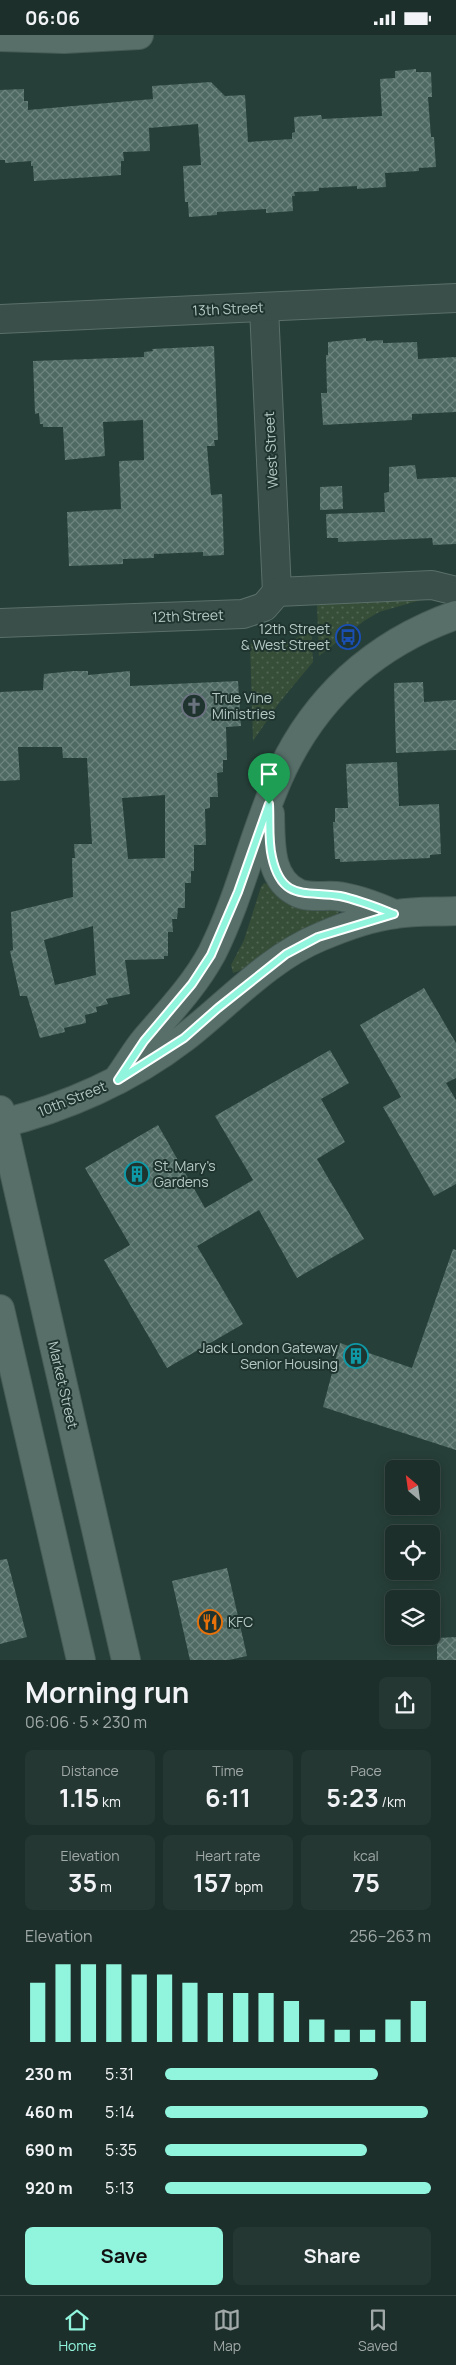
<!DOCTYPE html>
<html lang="en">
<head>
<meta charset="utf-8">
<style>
	body { margin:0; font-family:Manrope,sans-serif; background:#253732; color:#f1f3f6; height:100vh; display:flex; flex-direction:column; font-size:19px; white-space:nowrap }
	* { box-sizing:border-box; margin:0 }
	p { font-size:16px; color:#a0a9a8 }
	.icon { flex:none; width:28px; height:28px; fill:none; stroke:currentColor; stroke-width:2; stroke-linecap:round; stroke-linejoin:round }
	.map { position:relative; height:1625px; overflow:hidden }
	.drawer { display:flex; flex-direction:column; background:#1c2f2a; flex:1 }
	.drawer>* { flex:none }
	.needle { width:32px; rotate:331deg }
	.buttons { position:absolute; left:385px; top:1425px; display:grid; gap:10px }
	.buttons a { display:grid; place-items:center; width:55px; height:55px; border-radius:8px; background:#1c2f2a; box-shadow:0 2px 12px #0003,0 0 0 1px #3a4a47; font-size:25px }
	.pin { position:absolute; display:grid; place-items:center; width:42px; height:42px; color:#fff; margin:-51px -21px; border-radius:50% 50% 50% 0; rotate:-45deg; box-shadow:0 0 5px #0007 }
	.pin .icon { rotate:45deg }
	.round { display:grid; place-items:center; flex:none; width:52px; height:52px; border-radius:8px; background:#253732 }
	.summary { display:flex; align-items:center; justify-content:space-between; height:85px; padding:0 25px }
	h1 { font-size:28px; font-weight:700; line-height:38px }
	.figures { display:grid; grid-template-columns:repeat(3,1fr); gap:8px; height:85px; padding:5px 25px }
	.figures div { display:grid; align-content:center; border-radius:8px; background:#253732; text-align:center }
	.figures b { font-size:25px; font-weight:700 }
	.figures small { font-size:14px; font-weight:400 }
	.figures p { font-size:14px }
	.chart { height:140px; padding:10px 25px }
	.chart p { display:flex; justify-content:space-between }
	.chart svg { width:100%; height:90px; margin-top:5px; stroke:#91f4dd; stroke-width:6 }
	.primary-button { display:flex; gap:10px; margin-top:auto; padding:10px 25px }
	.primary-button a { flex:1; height:58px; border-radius:8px; background:#91f4dd; color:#111; font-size:20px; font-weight:700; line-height:58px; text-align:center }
	.primary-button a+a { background:#253732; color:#f1f3f6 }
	ul { padding:0 25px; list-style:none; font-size:16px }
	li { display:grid; grid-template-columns:80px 60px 1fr; align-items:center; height:38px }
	li i { height:12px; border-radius:6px; background:#91f4dd }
	.status { display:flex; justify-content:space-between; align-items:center; height:35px; padding:0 25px; background:#1c2f2a; direction:ltr }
	.status svg { height:14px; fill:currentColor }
	.tabs { display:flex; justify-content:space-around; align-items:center; height:70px; border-top:1px solid #3a4a47; background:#1c2f2a; font-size:14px; color:#a0a9a8 }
	.tabs a { display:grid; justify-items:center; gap:2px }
	.tabs .on { color:#91f4dd }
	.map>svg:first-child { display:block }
</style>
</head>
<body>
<div class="status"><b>06:06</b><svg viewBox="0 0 49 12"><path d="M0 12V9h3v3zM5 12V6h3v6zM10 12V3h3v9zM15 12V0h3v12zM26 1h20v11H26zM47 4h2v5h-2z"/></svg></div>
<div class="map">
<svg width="456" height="1625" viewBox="0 0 456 1625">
	<defs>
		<pattern id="green-dots" width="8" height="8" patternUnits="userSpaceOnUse" patternTransform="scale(1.25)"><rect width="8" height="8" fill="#364d38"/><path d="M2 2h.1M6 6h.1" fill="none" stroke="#516553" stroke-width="1.8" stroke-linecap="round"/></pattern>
		<pattern id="building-cross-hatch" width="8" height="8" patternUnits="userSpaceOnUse" patternTransform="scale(1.25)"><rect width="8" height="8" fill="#4f6a63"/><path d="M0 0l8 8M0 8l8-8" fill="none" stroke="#6e857f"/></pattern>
	</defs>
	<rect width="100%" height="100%" fill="#263f38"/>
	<g fill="url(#green-dots)">
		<path d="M428 563 379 577 364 586 319 621 317 569 320 564Z"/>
		<path d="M311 590 313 627 279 668 253 706 250 609C272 607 298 611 311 590Z"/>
		<path d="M264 848 338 873 339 877 336 880 287 902 241 935 233 938 231 930 244 905 261 852Z"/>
	</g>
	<g fill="url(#building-cross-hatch)" fill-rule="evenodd">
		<path d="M416 34V37H431L432 62H428L431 102H434L436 132 419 133V136L385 138 386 152 357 154V151L319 153V156L294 157 295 161H292L293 176 266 178V174L217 177V180L189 182 188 167H185L183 131 201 130 198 89 149 93 150 116 123 117 124 126H121V140L34 146 33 131H31V126L5 128V125H0V55L24 54V66H28V75L153 64 152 51 211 47 225 61 245 60 248 107 292 104V98L295 97 294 82 321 80 322 84 382 81 380 44 395 43V36Z"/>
		<path d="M366 303V306L383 305V308H386L417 307 418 324 456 322V377L412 379V385L323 390 321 358H327L326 320H328V307Z"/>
		<path d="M214 311 218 405H214L215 411H207L211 460 222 459 224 520 203 521V517L154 519V523L123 524V529L69 531 67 477 121 474 119 426 144 425 143 385 103 387 105 421 65 425 63 392H43V389H40L39 378 35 379 33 326 144 322V317L153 316 152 314Z"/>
		<path d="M415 430 417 444 456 442V509L433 510 432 503 338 507V503H327L326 479 385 477 384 458 389 457V432Z"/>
		<path d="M342 451 343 474 320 475V452Z"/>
		<path d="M73 636H88V640L130 636V651L238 646 241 691 226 692 227 725H223V737L217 738 218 762H210V773L205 774 206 810H194V836H191V848H185V873H178L177 884H172L173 897H168V921H164V924L125 925 130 959 106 964 108 969 96 972 97 977 85 980 86 988 64 993 65 997 40 1003 27 961H20L10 916 13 915 11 877 73 862 72 823H75L74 809H92L87 723H63L62 712H18L20 745 0 746V657L43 655 44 639ZM165 760V823L128 824 122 763ZM93 891 96 940 55 950 44 905Z"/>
		<path d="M423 647 424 667 456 665V715L396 718 394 648Z"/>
		<path d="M397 727 399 771 439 769 441 819 430 820V823L340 827V824H335L333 787H335V773H348L346 729Z"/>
		<path d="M424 953 456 1008V1043L446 1048 456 1065V1149L434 1161 383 1072 401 1062 360 990Z"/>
		<path d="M330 1015 349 1048 321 1064 345 1107 317 1124 364 1204 297 1243 259 1175 197 1211 243 1289 167 1333 104 1225 130 1210 85 1133 158 1090 205 1173 253 1145 215 1081Z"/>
		<path d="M453 1214 456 1215V1415L323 1372 340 1308 412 1333Z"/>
		<path d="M7 1524 27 1602 0 1609V1525Z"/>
		<path d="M227 1533 247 1621 229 1625H190L172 1546Z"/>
		<path d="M456 1602V1625H437V1603Z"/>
	</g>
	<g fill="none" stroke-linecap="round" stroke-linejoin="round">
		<defs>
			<g id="minor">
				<path d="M264 273 277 557"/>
				<path d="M0 284 456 263"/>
				<path d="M0 588 243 579 264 572 277 557 432 550 456 556"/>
			</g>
			<g id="major">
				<path d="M0 2 64 4 139 0"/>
				<path d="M270 779C271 807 268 844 298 858 308 863 324 860 336 861 356 863 376 871 394 879"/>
				<path d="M117 1045C127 1032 135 1017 145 1005 169 977 195 950 212 918 240 862 253 801 278 744 313 664 374 609 456 580"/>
				<path d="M0 1075 126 1625"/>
				<path d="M0 1089C65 1073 131 1044 184 1003 228 969 267 924 320 902 343 892 371 882 396 879 415 876 436 877 456 876"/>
				<path d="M0 1274 81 1625"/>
			</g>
		</defs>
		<use href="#minor" stroke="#5b6f6a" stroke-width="30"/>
		<use href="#major" stroke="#465b56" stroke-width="30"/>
		<use href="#minor" stroke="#3a4f4a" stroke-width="28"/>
		<use href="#major" stroke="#586f69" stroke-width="28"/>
	</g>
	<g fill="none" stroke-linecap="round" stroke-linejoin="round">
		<defs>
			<path id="route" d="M269 769C270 786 268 806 272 822 282 868 308 855 340 861 359 865 376 872 394 879L318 902 286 919 218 973 184 1003 118 1045 144 1006 192 949 211 920 238 857Z"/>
		</defs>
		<use href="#route" stroke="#fff" stroke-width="10"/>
		<use href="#route" stroke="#91f4dd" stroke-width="6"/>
	</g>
	<defs>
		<symbol id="bus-ring" viewBox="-11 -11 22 22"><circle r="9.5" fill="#1f342f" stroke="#1a4fb4" stroke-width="1.5"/><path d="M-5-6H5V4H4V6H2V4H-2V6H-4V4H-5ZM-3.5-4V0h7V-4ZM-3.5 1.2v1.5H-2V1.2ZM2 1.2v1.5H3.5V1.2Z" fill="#1a4fb4"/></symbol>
		<symbol id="church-ring" viewBox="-11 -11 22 22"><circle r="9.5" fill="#1f342f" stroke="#6b7280" stroke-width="1.5"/><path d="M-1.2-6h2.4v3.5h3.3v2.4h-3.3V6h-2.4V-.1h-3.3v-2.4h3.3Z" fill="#6b7280"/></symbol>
		<symbol id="building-ring" viewBox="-11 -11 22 22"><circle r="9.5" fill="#1f342f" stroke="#0f9aa8" stroke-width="1.5"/><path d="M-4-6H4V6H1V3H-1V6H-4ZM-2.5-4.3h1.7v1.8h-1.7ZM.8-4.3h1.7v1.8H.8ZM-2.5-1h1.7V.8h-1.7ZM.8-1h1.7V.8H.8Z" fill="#0f9aa8"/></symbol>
		<symbol id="restaurant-ring" viewBox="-11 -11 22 22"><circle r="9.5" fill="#1f342f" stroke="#e8710a" stroke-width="1.5"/><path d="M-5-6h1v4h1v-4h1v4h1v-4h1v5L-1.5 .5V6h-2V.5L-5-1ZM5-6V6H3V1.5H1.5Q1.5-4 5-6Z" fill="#e8710a"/></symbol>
	</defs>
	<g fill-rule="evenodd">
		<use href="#bus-ring" x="334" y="588" width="28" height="28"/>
		<use href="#church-ring" x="180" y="657" width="28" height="28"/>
		<use href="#building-ring" x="123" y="1125" width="28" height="28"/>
		<use href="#building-ring" x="342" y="1307" width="28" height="28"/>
		<use href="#restaurant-ring" x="196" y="1573" width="28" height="28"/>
	</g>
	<g text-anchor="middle" stroke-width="4" stroke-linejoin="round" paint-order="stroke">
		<g font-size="14" fill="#b6c9c5" stroke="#1f342f">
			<text transform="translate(228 274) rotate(-3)" y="5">13th Street</text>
			<text transform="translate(271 415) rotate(-93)" y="5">West Street</text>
			<text transform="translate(188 581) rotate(-2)" y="5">12th Street</text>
			<text transform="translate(72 1064) rotate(-22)" y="5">10th Street</text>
			<text transform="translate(63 1350) rotate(77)" y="5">Market Street</text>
		</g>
		<g font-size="14" fill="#b6c9c5" stroke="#1f342f" text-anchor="start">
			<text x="330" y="599" text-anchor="end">12th Street<tspan x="330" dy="16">&amp; West Street</tspan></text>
			<text x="212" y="668">True Vine<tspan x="212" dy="16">Ministries</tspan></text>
			<text x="154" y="1136">St. Mary's<tspan x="154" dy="16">Gardens</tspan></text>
			<text x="338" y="1318" text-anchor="end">Jack London Gateway<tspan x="338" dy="16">Senior Housing</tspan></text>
			<text x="228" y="1592">KFC</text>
		</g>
	</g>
</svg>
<div class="buttons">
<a><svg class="needle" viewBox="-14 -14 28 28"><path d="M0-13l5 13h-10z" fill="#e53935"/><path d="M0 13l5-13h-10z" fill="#a0a9a8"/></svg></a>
<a><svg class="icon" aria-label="locate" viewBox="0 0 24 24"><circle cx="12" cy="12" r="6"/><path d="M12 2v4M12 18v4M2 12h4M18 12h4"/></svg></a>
<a><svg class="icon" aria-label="layers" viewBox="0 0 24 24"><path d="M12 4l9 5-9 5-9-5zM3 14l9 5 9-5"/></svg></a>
</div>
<div class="pin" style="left:269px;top:769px;background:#1e9e55"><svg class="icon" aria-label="arrive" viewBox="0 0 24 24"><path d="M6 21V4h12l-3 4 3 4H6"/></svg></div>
</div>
<section class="drawer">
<div class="summary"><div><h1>Morning run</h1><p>06:06 · 5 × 230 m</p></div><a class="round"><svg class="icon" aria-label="share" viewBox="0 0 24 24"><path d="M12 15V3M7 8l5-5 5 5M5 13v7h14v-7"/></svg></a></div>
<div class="figures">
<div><p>Distance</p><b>1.15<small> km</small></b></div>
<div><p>Time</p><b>6:11</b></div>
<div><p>Pace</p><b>5:23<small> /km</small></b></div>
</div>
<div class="figures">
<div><p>Elevation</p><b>35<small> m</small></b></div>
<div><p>Heart rate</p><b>157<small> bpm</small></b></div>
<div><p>kcal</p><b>75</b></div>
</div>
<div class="chart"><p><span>Elevation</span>256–263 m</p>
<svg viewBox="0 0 160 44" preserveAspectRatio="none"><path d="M5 44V15M15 44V6M25 44V6M35 44V6M45 44V11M55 44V11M65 44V15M75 44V20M85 44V20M95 44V20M105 44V24M115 44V33M125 44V38M135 44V38M145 44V33M155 44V24"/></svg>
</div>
<ul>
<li><b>230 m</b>5:31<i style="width:80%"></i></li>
<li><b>460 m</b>5:14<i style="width:99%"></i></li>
<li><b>690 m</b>5:35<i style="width:76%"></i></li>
<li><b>920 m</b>5:13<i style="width:100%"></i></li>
</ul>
<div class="primary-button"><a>Save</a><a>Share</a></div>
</section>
<nav class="tabs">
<a class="on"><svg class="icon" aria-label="home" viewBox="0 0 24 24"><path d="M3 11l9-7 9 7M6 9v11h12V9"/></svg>Home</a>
<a><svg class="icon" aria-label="map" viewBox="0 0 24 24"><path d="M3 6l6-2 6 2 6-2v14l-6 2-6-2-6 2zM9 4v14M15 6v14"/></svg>Map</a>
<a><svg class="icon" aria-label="saved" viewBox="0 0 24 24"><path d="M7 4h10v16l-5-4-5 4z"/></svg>Saved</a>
</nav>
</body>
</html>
